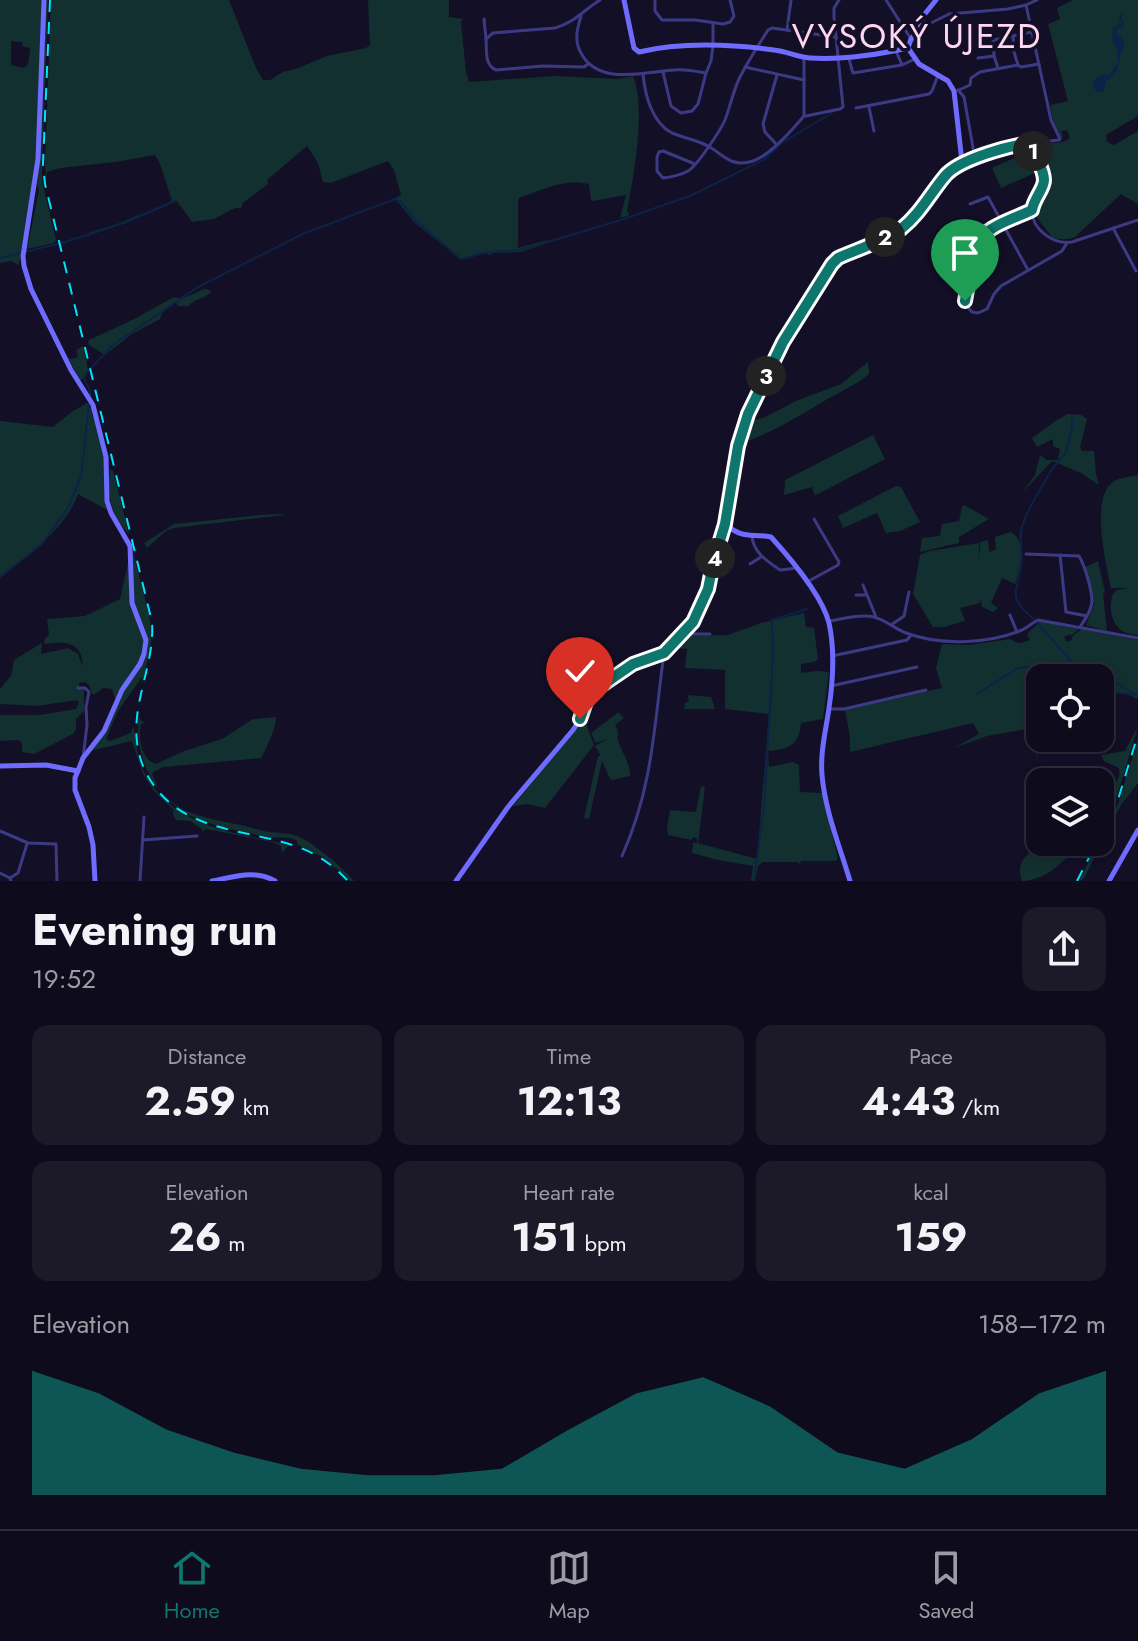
<!DOCTYPE html>
<html lang="en">
<head>
<meta charset="utf-8">
<style>
	body { margin:0; font-family:Jost,sans-serif; background:#1c1929; color:#f1f3f6; height:100vh; display:flex; flex-direction:column; font-size:30px; white-space:nowrap }
	* { box-sizing:border-box; margin:0 }
	p { font-size:26px; color:#9b9ba3 }
	.icon { flex:none; width:44px; height:44px; fill:none; stroke:currentColor; stroke-width:2; stroke-linecap:round; stroke-linejoin:round }
	.map { position:relative; height:881px; overflow:hidden }
	.drawer { display:flex; flex-direction:column; background:#0e0b1c; flex:1 }
	.drawer>* { flex:none }
	.tools { position:absolute; left:1026px; top:664px; display:grid; gap:16px }
	.tools a { display:grid; place-items:center; width:88px; height:88px; border-radius:16px; background:#0e0b1c; box-shadow:0 4px 12px #0003,0 0 0 2px #2e2b3b; font-size:40px }
	.pin { position:absolute; display:grid; place-items:center; width:68px; height:68px; color:#fff; margin:-82px -34px; border-radius:50% 50% 50% 0; rotate:-45deg; box-shadow:0 0 8px #0007 }
	.pin .icon { rotate:45deg }
	.km { position:absolute; width:40px; height:40px; margin:-20px; border-radius:50%; background:#222; color:#fff; font-size:22px; line-height:40px; text-align:center }
	.round { display:grid; place-items:center; flex:none; width:84px; height:84px; border-radius:16px; background:#1c1929 }
	.headline { display:flex; align-items:center; justify-content:space-between; height:136px; padding:0 32px }
	h1 { font-size:44px; font-weight:700; line-height:60px }
	.figures { display:grid; grid-template-columns:repeat(3,1fr); gap:12px; height:136px; padding:8px 32px }
	.figures div { display:grid; align-content:center; border-radius:16px; background:#1c1929; text-align:center }
	.figures b { font-size:40px; font-weight:700 }
	.figures small { font-size:22px; font-weight:400 }
	.figures p { font-size:22px }
	.chart { height:224px; padding:16px 32px }
	.chart p { display:flex; justify-content:space-between }
	.chart svg { width:100%; height:144px; margin-top:8px; fill:#0f766e; opacity:.7 }
	.dock { display:flex; justify-content:space-around; align-items:center; height:112px; border-top:2px solid #2e2b3b; background:#0e0b1c; font-size:22px; color:#9b9ba3 }
	.dock a { display:grid; justify-items:center; gap:4px }
	.dock .selected { color:#0f766e }
	.map>svg:first-child { display:block }
</style>
</head>
<body>
<div class="map">
<svg width="1138" height="881" viewBox="0 0 1138 881">
	<rect width="100%" height="100%" fill="#130f26"/>
	<g fill="#12302f" fill-rule="evenodd">
		<path d="M0 0H42L36 159 19 265 11 261 0 263ZM11 41 23 42 22 46 30 48 28 65 23 68 11 65Z"/>
		<path d="M46 0H48L42 171 43 185 56 240 54 243 27 249 39 190 37 184 40 159Z"/>
		<path d="M51 0H229L256 68 263 80H270L283 72 298 68 327 56 366 48 370 45 368 0H449V17L463 19 461 22 466 72 469 82 554 76 618 79 633 76C646 106 634 177 627 210L629 215 620 218 626 195 593 201 591 200 589 184C564 178 542 190 519 198L518 201V248L548 240 550 242 522 252 493 253 490 255 485 253 466 259 459 258 415 223 398 202 396 201V198L401 195 394 170 388 161 331 183 323 182 318 163 307 146 267 180 268 184 243 203 241 208H235L214 219 192 222 177 201 129 222 87 236 90 232 117 224 168 203 172 200C166 186 163 166 155 155L116 162 60 168 47 172 46 180 45 164Z"/>
		<path d="M1073 0H1138V116L1106 135 1107 142 1114 145 1138 131V204L1121 194 1075 237 1069 239H1058L1052 237 1037 218 1034 207 1046 186 1047 180 1035 149 1036 145 1063 142 1070 138 1067 130 1061 131 1063 137 1061 138 1053 120 1050 105 1068 101 1048 24 1060 19 1057 8Z"/>
		<path d="M1026 153 1035 173 1001 188 992 168Z"/>
		<path d="M205 289 212 291C206 299 195 298 188 306H178L176 302 163 311 160 319 132 334 105 355 88 344 89 340 134 319 174 297C185 301 194 292 205 289Z"/>
		<path d="M83 346 88 370 84 378 80 380 68 358 71 359 78 357 76 350Z"/>
		<path d="M868 362 869 374C856 385 841 391 826 400 799 416 772 433 742 443L750 421 763 418 796 401 841 384Z"/>
		<path d="M87 403 93 410 92 416 95 417 105 457 109 511 78 494C64 531 30 553 0 576V421L53 427 73 411Z"/>
		<path d="M1068 414 1081 415 1087 419 1080 447 1082 451H1094L1096 474 1099 485 1081 473 1052 461 1022 493 1035 475 1040 455 1047 460H1058L1060 449 1053 446V439L1037 447 1032 438C1044 430 1055 420 1068 414Z"/>
		<path d="M873 435 885 459 818 494 815 495 812 487 784 495 785 480Z"/>
		<path d="M110 469 113 471 129 534C111 516 106 494 110 469Z"/>
		<path d="M1138 475V635C1136 635 1126 633 1124 632 1111 625 1108 606 1113 594L1117 590 1128 588H1111C1106 564 1090 498 1113 482 1120 477 1130 477 1138 475Z"/>
		<path d="M896 486 901 487 920 522 900 531 886 533 877 513 843 528 838 516Z"/>
		<path d="M964 505 989 519 959 537V543L920 552 922 538 940 536 942 524 959 521 962 507Z"/>
		<path d="M282 514 284 515 174 528 166 531 147 548 144 543 174 524 261 515Z"/>
		<path d="M1011 532C1028 542 1020 568 1015 584L1002 578 991 603 998 608 993 612 982 607 981 598 980 603 960 608 965 621 944 627H933L913 594 920 555 929 551 979 543 980 563V542L988 540 989 550 990 552 996 549 995 537Z"/>
		<path d="M133 552 149 614 151 630V644L142 685V677L118 711 106 739 110 741 131 733 133 726C137 740 136 755 142 768 169 827 233 832 289 845L282 853 281 846 272 842 206 829 202 832V829L190 821 176 820 173 814 174 810 154 791 143 774 132 741 90 751 97 744 118 700 141 665 148 640 134 603Z"/>
		<path d="M129 559 130 595 144 640 142 654 138 663 115 699 112 689 103 688 95 694H92L89 685 85 682 79 683V689L84 690V711L76 719V729L73 734 34 754 22 752V743L19 740 0 741V715H40L76 709 79 702 77 700 37 706 0 704V689L11 676 14 660 42 643 41 654 68 648 78 654 83 667C82 641 66 641 44 644L45 638 49 635 47 619 85 616 120 599Z"/>
		<path d="M1098 561 1105 592 1103 593 1107 631 1086 625 1094 604 1085 567Z"/>
		<path d="M804 613 806 627 814 628 818 659 814 662 801 664V673L817 671 829 672 823 719 801 723C799 746 789 749 768 751L769 767 793 762 799 765 800 792 823 793 838 859 835 861H801L800 864 797 862H763L758 866 755 881H751L753 866 718 860 692 853 693 843H697V838L694 837 691 840 668 835 667 828 670 810 696 812 701 786 705 787 698 843 757 859 769 714 725 709V670L685 668 687 649 675 648 674 645 682 636 728 635 761 623Z"/>
		<path d="M1040 621 1079 629 1071 636 1070 634 1064 637 1067 642 1072 640V637L1081 629 1138 640V699L1127 694 1100 690V678H1040V693L1029 697 1027 700 1039 764 1030 732 1027 729 987 736 954 748 979 734 973 723 850 752V737L845 710 942 688 936 668 942 644 969 645 1011 639C1018 645 1022 643 1030 640L1027 634Z"/>
		<path d="M688 695 711 697 715 709H684L685 703 689 701Z"/>
		<path d="M620 711 619 713 624 718 615 725 618 731 617 732 619 735 617 737C620 750 630 761 630 776L613 780 610 779 602 761 589 819 584 818 598 756H601L595 746 607 739 596 743 591 733Z"/>
		<path d="M139 715 140 720 145 723 141 724C138 738 141 759 156 764L184 751 222 739 253 719 276 717C277 726 266 749 261 758L163 767 152 773C163 815 211 818 245 826 253 828 261 831 270 832 277 833 287 833 294 835 310 839 343 868 354 881H350L323 857 298 845 297 841C288 835 278 839 267 837 245 832 221 828 200 820 157 803 133 760 139 715Z"/>
		<path d="M584 718 594 745 545 808 528 804 513 806Z"/>
		<path d="M1138 726 1118 793 1100 833V792C1111 789 1122 781 1119 768L1104 761 1101 755 1125 751Z"/>
		<path d="M1138 739V783L1121 805 1083 880 1079 881 1118 804Z"/>
		<path d="M1044 842H1081C1067 859 1046 881 1022 881 1015 860 1028 854 1044 842Z"/>
	</g>
	<path fill="#0c2248" d="M1124 23V27L1119 28 1116 32 1121 36 1125 44C1124 48 1121 52 1120 56 1117 70 1120 72 1106 81L1104 91 1098 93 1093 87C1096 72 1099 76 1110 74L1118 62 1116 47 1112 40 1113 27Z"/>
	<g fill="none" stroke-linecap="round" stroke-linejoin="round">
		<g stroke="#0c2248" stroke-width="2">
			<path d="M1121 25 1123 23 1120 20 1122 13"/>
			<path d="M0 258 65 242 126 222 175 201"/>
			<path d="M90 397V391L84 378 88 371 113 345 198 287 305 233 395 199 401 202 416 221 461 259 483 253 521 250 621 220 690 196 765 159 783 142 832 113"/>
			<path d="M0 577 42 544 68 508 81 476 89 404"/>
			<path d="M1035 620C1009 599 1015 596 1021 566 1024 551 1017 538 1023 524 1029 506 1042 486 1052 469 1056 464 1061 460 1064 455 1068 449 1073 426 1072 419"/>
			<path d="M1037 623 1083 674 1091 678"/>
			<path d="M1100 680 1116 683 1138 696"/>
			<path d="M1100 690 1134 695"/>
			<path d="M977 694 1016 669 1025 667 1069 670 1081 678"/>
			<path d="M1029 697 1040 694"/>
			<path d="M754 881 764 805 773 657 772 620 807 609"/>
		</g>
		<g stroke="#3d3a85" stroke-width="3">
			<path d="M655 0V11L662 20H695L723 24 730 22 734 16 730 0"/>
			<path d="M886 0 911 39 914 40 922 36 919 29 949 14 1008 9 1026 5 1037 0"/>
			<path d="M1026 5 1051 120 1060 139"/>
			<path d="M581 16C577 29 574 41 581 53 598 86 644 72 674 70 685 69 695 71 706 73"/>
			<path d="M484 19 486 39"/>
			<path d="M787 30 791 0"/>
			<path d="M896 51 902 65"/>
			<path d="M978 58 994 56"/>
			<path d="M849 59 853 73 902 65 915 59"/>
			<path d="M588 64 584 67 543 66 496 70C484 65 487 50 486 39L493 33 555 28C574 23 584 10 600 0"/>
			<path d="M1018 65 1021 67 1039 64"/>
			<path d="M745 67 804 80"/>
			<path d="M998 68 994 56 993 40 1032 32"/>
			<path d="M663 72 671 106 681 113 692 111 698 104 706 73 711 61 713 46V23"/>
			<path d="M643 74C645 95 652 123 672 133 684 138 697 140 708 146 724 155 731 168 753 161 769 156 793 129 804 116V57"/>
			<path d="M958 90 964 97 975 159"/>
			<path d="M959 90 970 85 971 78 980 72 1018 65 1014 52 1013 36"/>
			<path d="M869 107 874 131"/>
			<path d="M856 108 929 94 932 91 938 75"/>
			<path d="M806 116 840 109 843 107 834 17V8L839 0"/>
			<path d="M1032 143C1034 156 1043 167 1044 180 1044 191 1032 197 1032 209 1031 229 1053 245 1072 242L1138 220"/>
			<path d="M776 144 765 132 763 124 777 75"/>
			<path d="M695 164 663 151 659 152 657 157V171L663 178C671 177 681 175 688 171 697 166 720 131 725 120 730 107 733 92 739 79 748 61 758 46 768 30L772 28 836 37"/>
			<path d="M963 164 1014 145 1059 140"/>
			<path d="M970 204 988 197 1028 270"/>
			<path d="M1032 210C1014 219 983 227 975 246L965 298V304L972 312 978 313 987 309 994 294 1001 286 1062 251 1067 243"/>
			<path d="M1113 228 1136 271"/>
			<path d="M752 537C754 553 767 561 780 570L797 568"/>
			<path d="M1026 554 1079 556C1085 566 1092 590 1092 602 1091 611 1085 620 1080 627"/>
			<path d="M1060 555 1066 612 1087 616"/>
			<path d="M750 564 761 557"/>
			<path d="M807 582 838 565 839 562 814 519"/>
			<path d="M863 585 876 617"/>
			<path d="M856 595H866"/>
			<path d="M1010 615 1017 632"/>
			<path d="M830 621C842 619 855 615 867 616 881 616 893 628 906 633 941 646 988 644 1022 630 1028 627 1032 623 1038 620L1138 638"/>
			<path d="M891 625 904 616 909 592"/>
			<path d="M682 634H710"/>
			<path d="M832 656 907 640 911 635"/>
			<path d="M831 686 917 667"/>
			<path d="M78 688H85L89 692 86 707 87 725 83 758"/>
			<path d="M829 709H844L926 690"/>
			<path d="M0 831 28 843 56 844 57 881"/>
			<path d="M143 840 197 836"/>
			<path d="M622 856C653 787 654 726 664 653"/>
			<path d="M0 873 10 878 11 881"/>
			<path d="M10 878 18 873 27 844"/>
			<path d="M140 881 144 817"/>
		</g>
		<g stroke="#6f6bff" stroke-width="5">
			<path d="M44 0 38 159 23 256 24 266 31 289 71 370 93 405 106 457 107 501 111 513 130 546 132 603 146 640 144 654 140 664 122 690 104 731 83 758 75 778V790L89 827 93 845 95 881"/>
			<path d="M624 0 634 48 639 52C679 42 732 44 774 50 786 51 797 57 810 58 842 60 876 55 908 48"/>
			<path d="M908 48 911 39 920 27 924 15 936 0"/>
			<path d="M725 524C744 540 750 533 771 537 790 558 822 595 829 623 835 650 833 681 829 708 826 730 820 752 822 775 825 811 840 847 850 881"/>
			<path d="M0 766 46 765 78 771"/>
			<path d="M212 881C234 877 255 869 275 881"/>
			<path d="M456 881 508 807 573 730 580 719 588 696 595 690 633 664 664 653 693 622 708 589 725 524 742 432 748 414 783 342 827 270 838 258 900 229 923 208 945 176 962 162 954 91 948 81 919 64 908 48"/>
			<path d="M1109 881 1138 830"/>
		</g>
		<g stroke="#00e5ff" stroke-width="2" stroke-dasharray="12 10" stroke-linecap="butt">
			<path d="M50 0 43 164 45 184 152 622C155 663 132 701 137 742 139 759 145 774 155 787 189 833 249 829 298 847 318 854 334 866 348 881"/>
			<path d="M1100 837 1117 803 1138 734"/>
			<path d="M1077 881 1097 842"/>
		</g>
	</g>
	<g fill="none" stroke-linecap="round" stroke-linejoin="round">
		<defs>
			<path id="route" d="M580 719 588 696 595 690 633 664 664 653 693 622 708 589 713 564 725 524 738 446 748 414 783 342 832 264 838 258C856 250 886 240 901 229 920 214 930 194 945 176 959 159 1011 145 1032 143 1034 156 1044 168 1044 180 1044 189 1034 198 1032 210 1014 219 983 227 975 246L965 301"/>
		</defs>
		<use href="#route" stroke="#fff" stroke-width="16"/>
		<use href="#route" stroke="#0f766e" stroke-width="10"/>
	</g>
	<g text-anchor="middle" stroke-width="7" stroke-linejoin="round" paint-order="stroke">
		<g font-size="34" letter-spacing="2" fill="#ffd6f0" stroke="#130f26">
			<text x="917" y="48">VYSOKÝ ÚJEZD</text>
		</g>
	</g>
</svg>
<div class="tools">
<a><svg class="icon" aria-label="locate" viewBox="0 0 24 24"><circle cx="12" cy="12" r="6"/><path d="M12 2v4M12 18v4M2 12h4M18 12h4"/></svg></a>
<a><svg class="icon" aria-label="layers" viewBox="0 0 24 24"><path d="M12 4l9 5-9 5-9-5zM3 14l9 5 9-5"/></svg></a>
</div>
<div class="pin" style="left:965px;top:301px;background:#1e9e55"><svg class="icon" aria-label="arrive" viewBox="0 0 24 24"><path d="M6 21V4h12l-3 4 3 4H6"/></svg></div>
<div class="pin" style="left:580px;top:719px;background:#d93025"><svg class="icon" aria-label="check" viewBox="0 0 24 24"><path d="M5 12l5 5 9-10"/></svg></div>
<b class="km" style="left:1033px;top:151px">1</b>
<b class="km" style="left:885px;top:237px">2</b>
<b class="km" style="left:766px;top:376px">3</b>
<b class="km" style="left:715px;top:558px">4</b>
</div>
<section class="drawer">
<div class="headline"><div><h1>Evening run</h1><p>19:52</p></div><a class="round"><svg class="icon" aria-label="share" viewBox="0 0 24 24"><path d="M12 15V3M7 8l5-5 5 5M5 13v7h14v-7"/></svg></a></div>
<div class="figures">
<div><p>Distance</p><b>2.59<small> km</small></b></div>
<div><p>Time</p><b>12:13</b></div>
<div><p>Pace</p><b>4:43<small> /km</small></b></div>
</div>
<div class="figures">
<div><p>Elevation</p><b>26<small> m</small></b></div>
<div><p>Heart rate</p><b>151<small> bpm</small></b></div>
<div><p>kcal</p><b>159</b></div>
</div>
<div class="chart"><p><span>Elevation</span>158–172 m</p>
<svg viewBox="0 0 160 44" preserveAspectRatio="none"><path d="M0 44V6L10 13L20 24L30 31L40 36L50 38L60 38L70 36L80 24L90 13L100 8L110 17L120 31L130 36L140 27L150 13L160 6V44z"/></svg>
</div>
</section>
<nav class="dock">
<a class="selected"><svg class="icon" aria-label="home" viewBox="0 0 24 24"><path d="M3 11l9-7 9 7M6 9v11h12V9"/></svg>Home</a>
<a><svg class="icon" aria-label="map" viewBox="0 0 24 24"><path d="M3 6l6-2 6 2 6-2v14l-6 2-6-2-6 2zM9 4v14M15 6v14"/></svg>Map</a>
<a><svg class="icon" aria-label="saved" viewBox="0 0 24 24"><path d="M7 4h10v16l-5-4-5 4z"/></svg>Saved</a>
</nav>
</body>
</html>
